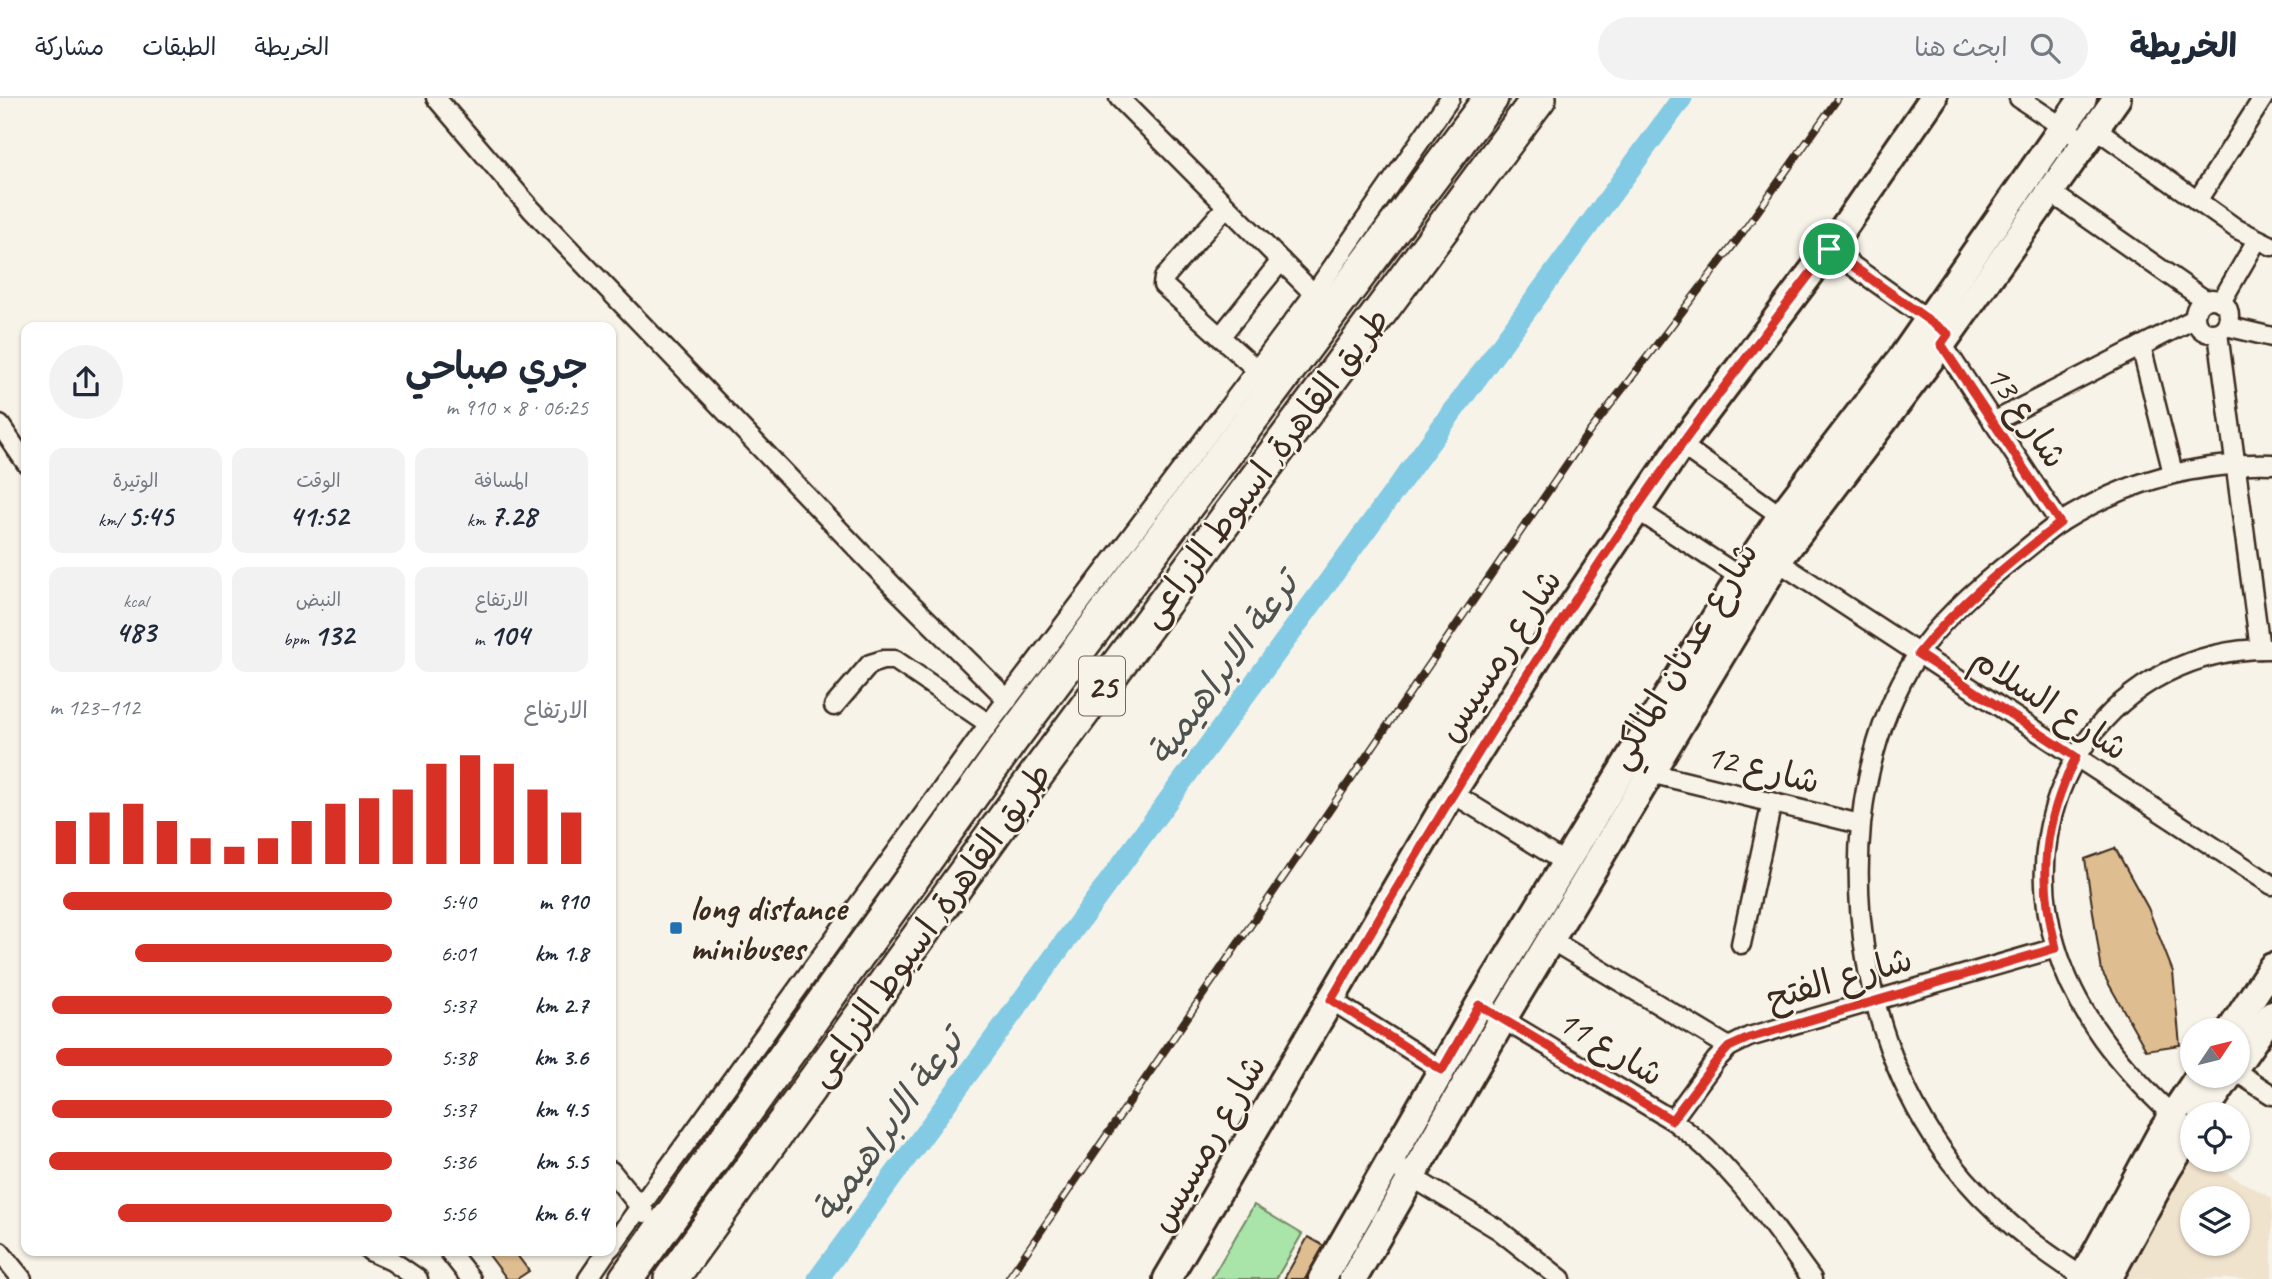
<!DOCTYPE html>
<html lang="ar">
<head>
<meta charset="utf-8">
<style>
	body { margin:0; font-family:Caveat,"Playpen Sans Arabic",sans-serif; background:#f2f2f3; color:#1f2937; direction:rtl; height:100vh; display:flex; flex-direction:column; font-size:26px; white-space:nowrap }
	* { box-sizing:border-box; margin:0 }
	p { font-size:23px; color:#747a83 }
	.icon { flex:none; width:38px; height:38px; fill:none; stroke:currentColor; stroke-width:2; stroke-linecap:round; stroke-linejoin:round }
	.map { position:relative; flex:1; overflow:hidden; direction:ltr }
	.drawer { position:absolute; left:21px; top:224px; width:595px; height:934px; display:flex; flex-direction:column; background:#fff; border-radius:14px; box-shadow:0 2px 5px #0004; direction:rtl }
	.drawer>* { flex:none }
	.needle { width:46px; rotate:55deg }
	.fabs { position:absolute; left:2180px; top:920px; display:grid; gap:14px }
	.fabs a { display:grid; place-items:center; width:70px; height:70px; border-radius:50%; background:#fff; box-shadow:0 2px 5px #0004; font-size:35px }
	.pin { position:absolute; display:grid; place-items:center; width:60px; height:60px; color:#fff; margin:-30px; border:4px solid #fff; border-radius:50%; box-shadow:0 2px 7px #0007 }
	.round { display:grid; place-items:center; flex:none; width:74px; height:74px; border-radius:37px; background:#f2f2f3 }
	.head { display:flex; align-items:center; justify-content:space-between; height:119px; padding:0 28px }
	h1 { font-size:38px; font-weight:600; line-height:52px }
	.stats { display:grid; grid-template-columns:repeat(3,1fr); gap:10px; height:119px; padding:7px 28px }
	.stats div { display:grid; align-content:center; border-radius:14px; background:#f2f2f3; text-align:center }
	.stats b { font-size:30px; font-weight:600 }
	.stats small { font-size:19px; font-weight:400 }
	.stats p { font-size:19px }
	.chart { height:196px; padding:14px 28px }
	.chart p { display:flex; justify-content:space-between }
	.chart svg { width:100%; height:126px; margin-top:7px; stroke:#d93025; stroke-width:6 }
	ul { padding:0 28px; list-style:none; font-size:23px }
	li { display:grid; grid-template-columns:112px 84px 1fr; align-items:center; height:52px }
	li i { height:18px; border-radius:9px; background:#d93025 }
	header { display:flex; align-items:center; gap:42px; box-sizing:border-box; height:98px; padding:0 35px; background:#fff; border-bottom:2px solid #e0e1e3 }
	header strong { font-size:33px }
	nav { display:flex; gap:38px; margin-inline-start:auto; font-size:24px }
	.search { width:490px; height:63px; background:#f2f2f3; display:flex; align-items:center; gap:18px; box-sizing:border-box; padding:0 24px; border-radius:38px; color:#747a83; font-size:26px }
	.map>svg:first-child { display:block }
</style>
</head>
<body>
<header>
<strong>الخريطة</strong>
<div class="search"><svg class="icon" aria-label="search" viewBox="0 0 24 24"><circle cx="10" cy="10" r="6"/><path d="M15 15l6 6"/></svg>ابحث هنا</div>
<nav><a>الخريطة</a><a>الطبقات</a><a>مشاركة</a></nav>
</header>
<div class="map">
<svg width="2272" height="1181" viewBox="0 0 2272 1181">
	<rect width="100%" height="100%" fill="#f7f3e8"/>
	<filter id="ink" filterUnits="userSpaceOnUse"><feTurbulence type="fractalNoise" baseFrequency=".0143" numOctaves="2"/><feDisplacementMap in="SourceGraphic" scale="14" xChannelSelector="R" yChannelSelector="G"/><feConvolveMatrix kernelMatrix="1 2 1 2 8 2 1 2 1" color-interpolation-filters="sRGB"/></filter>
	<g filter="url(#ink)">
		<path fill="#f0e3ce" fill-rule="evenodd" d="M2192 1057 2193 1062H2202L2272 1100V1181H2124ZM2193 1101H2238V1146H2193Z"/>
		<path fill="#a9e4a9" stroke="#728764" stroke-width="2" d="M1254 1107 1302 1136 1276 1181H1211Z"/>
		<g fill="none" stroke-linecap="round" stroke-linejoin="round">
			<path stroke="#83cae4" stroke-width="21" d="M818 1181 1682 0"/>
		</g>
		<g fill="#debd91" stroke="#3b2a1e" stroke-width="2">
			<path d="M2115 750 2148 810 2173 874 2180 947 2146 952 2102 874 2085 761Z"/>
			<path d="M1308 1139 1324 1148 1305 1181H1284Z"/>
			<path d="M486 1153H514L529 1173 517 1181H507Z"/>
		</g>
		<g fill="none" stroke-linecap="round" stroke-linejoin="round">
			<defs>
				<g id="street">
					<path d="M436 0 532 112 895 490 1008 602"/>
					<path d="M1119 0 1314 196"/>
					<path d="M2019 0 2085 44"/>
					<path d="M2095 30 2237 131 2272 148"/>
					<path d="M2049 93 2205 202"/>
					<path d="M2197 103 2263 0"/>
					<path d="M1226 109 1164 180 1163 187 1257 272"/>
					<path d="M1829 151 1937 228"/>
					<circle cx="2212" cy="218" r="17"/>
					<path d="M2221 204 2257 142"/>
					<path d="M2226 228 2272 239"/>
					<path d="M2218 235 2260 551"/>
					<path d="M1220 239 1281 163"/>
					<path d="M1942 246 2060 425"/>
					<path d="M2141 248 2173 375"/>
					<path d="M1993 324 2194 221"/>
					<path d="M0 327 26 365"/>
					<path d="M1681 347 1781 418"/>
					<path d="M1636 411 1740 479"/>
					<path d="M1771 459 2272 787"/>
					<path d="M834 608 870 566 883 562H895L989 626"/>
					<path d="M1650 675 1860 726"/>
					<path d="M1452 695 1564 764"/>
					<path d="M1551 842 1729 949"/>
					<path d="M1741 846 1772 704"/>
					<path d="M1331 902 1442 972"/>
					<path d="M1479 907 1672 1022C1731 1064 1770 1124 1812 1181"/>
					<path d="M2238 975 2272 997"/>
					<path d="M2172 1017C2121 969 2077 918 2056 849 2009 700 2114 548 2272 551"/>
					<path d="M1672 1022 1716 962 1729 949 1749 939 2056 850"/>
					<path d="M1389 1065 1499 1132 1561 1181"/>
					<path d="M611 1073 645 1115"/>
					<path d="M611 1149 989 626 1314 196 1450 0"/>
					<path d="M370 1153 392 1163 418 1181"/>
					<path d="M449 1153 471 1181"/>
					<path d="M0 1154 22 1181"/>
					<path d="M2083 1179C2033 1147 1988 1112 1951 1064 1848 931 1824 703 1916 559 1940 521 1985 483 2021 455 2034 445 2047 433 2061 424 2127 383 2195 364 2272 366"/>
					<path d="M588 1181 607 1153"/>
				</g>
				<g id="secondary">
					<path d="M2230 933 2272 869"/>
					<path d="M2238 965 2272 916"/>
					<path d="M2202 1017 2229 978"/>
					<path d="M1167 1181 1452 695 1543 551 1681 347 1829 151 1933 0"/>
					<path d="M1322 1181 1479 907 1740 479 1781 418 1901 261 2083 0"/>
					<path d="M1353 1181 1503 921 1777 464 1942 246 2117 0"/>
					<path d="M2082 1181 2161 1035 2199 978"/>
					<path d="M2108 1181 2167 1072 2193 1031"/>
				</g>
				<g id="highway">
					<path d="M626 1181 1011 642 1491 0"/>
					<path d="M671 1181 1031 684 1539 0"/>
				</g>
			</defs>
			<use href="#street" stroke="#3b2a1e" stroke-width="23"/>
			<use href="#secondary" stroke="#3b2a1e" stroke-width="32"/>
			<use href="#highway" stroke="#3b2a1e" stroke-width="38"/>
			<use href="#street" stroke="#f7f3e8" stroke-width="18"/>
			<use href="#secondary" stroke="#f7f3e8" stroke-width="26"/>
			<use href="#highway" stroke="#f7f3e8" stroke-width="33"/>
			<defs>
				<path id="rail" d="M1008 1181 1584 341 1738 141 1838 0"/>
			</defs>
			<use href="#rail" stroke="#3b2a1e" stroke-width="8"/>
			<use href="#rail" stroke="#f7f3e8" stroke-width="5" stroke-dasharray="16" stroke-linecap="butt"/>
		</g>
	</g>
	<g fill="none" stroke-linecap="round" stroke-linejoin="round" filter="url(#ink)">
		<defs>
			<path id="route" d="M1829 151 1948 236 1941 246 2060 425C2009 465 1959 505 1918 556L2076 659C2043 724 2038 779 2056 850L1749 940 1729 949 1717 962 1672 1022 1479 907 1442 972 1331 902C1428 736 1527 570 1636 411 1697 322 1764 237 1829 151Z"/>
		</defs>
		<use href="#route" stroke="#fff" stroke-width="14"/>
		<use href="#route" stroke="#d93025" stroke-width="9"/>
	</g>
	<rect fill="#1f6fb2" stroke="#f7f3e8" stroke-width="2.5" x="669" y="823" width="14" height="14" rx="3.5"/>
	<g text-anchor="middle" stroke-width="5" stroke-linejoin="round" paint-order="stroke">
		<rect fill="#f7f3e8" stroke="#73665b" stroke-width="2" x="1079" y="558.5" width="46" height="59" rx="5"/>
		<g font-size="33" font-weight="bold" fill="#3b2a1e">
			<text x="1102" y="600">25</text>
		</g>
		<g font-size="35" fill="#3b2a1e" stroke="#f7f3e8">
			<text transform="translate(2027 318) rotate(56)" y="12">شارع 13</text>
			<text transform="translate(1264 369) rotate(-53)" y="12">طريق القاهرة, اسيوط الزراعى</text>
			<text transform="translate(1499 557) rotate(-57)" y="12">شارع رمسيس</text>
			<text transform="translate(1682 557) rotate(-59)" y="12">شارع عدنان المالكي</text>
			<text transform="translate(2050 605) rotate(33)" y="12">شارع السلام</text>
			<text transform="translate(1763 670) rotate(14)" y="12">شارع 12</text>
			<text transform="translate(929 826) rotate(-54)" y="12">طريق القاهرة, اسيوط الزراعى</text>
			<text transform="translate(1839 880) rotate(-16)" y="12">شارع الفتح</text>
			<text transform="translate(1611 949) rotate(31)" y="12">شارع 11</text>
			<text transform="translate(1207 1045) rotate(-60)" y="12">شارع رمسيس</text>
		</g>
		<g font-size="35" font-weight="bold" fill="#3b2a1e" stroke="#f7f3e8" text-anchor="start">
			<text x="690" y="822">long distance<tspan x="690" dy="40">minibuses</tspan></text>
		</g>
		<g font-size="37" font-style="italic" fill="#4d5250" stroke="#f7f3e8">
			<text transform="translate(1222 570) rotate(-54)" y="13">ترعة الابراهيمية</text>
			<text transform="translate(887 1027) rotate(-54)" y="13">ترعة الابراهيمية</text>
		</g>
	</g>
</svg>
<div class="fabs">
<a><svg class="needle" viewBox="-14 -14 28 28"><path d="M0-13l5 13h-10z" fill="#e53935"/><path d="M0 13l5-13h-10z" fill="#747a83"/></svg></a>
<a><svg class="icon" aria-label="locate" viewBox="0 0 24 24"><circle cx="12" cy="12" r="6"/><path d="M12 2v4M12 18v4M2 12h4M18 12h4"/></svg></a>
<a><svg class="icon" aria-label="layers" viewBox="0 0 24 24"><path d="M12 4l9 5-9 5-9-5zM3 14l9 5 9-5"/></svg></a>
</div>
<div class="pin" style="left:1829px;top:151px;background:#1e9e55"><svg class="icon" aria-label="arrive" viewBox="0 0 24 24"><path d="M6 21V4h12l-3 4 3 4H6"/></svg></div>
<section class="drawer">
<div class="head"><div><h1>جري صباحي</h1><p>06:25 · 8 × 910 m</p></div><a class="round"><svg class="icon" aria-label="share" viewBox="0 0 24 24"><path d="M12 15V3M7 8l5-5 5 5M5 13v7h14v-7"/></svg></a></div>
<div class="stats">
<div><p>المسافة</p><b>7.28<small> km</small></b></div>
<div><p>الوقت</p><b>41:52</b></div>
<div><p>الوتيرة</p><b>5:45<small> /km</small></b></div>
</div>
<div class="stats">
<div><p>الارتفاع</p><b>104<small> m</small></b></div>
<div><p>النبض</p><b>132<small> bpm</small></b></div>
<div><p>kcal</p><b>483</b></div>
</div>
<div class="chart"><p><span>الارتفاع</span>112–123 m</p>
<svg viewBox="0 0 160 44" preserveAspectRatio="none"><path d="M5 44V29M15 44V26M25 44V23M35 44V29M45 44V35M55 44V38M65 44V35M75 44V29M85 44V23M95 44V21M105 44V18M115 44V9M125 44V6M135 44V9M145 44V18M155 44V26"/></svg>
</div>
<ul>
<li><b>910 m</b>5:40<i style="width:96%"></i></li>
<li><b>1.8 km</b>6:01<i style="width:75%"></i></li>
<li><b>2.7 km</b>5:37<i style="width:99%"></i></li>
<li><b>3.6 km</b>5:38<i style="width:98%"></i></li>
<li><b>4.5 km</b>5:37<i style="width:99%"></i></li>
<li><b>5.5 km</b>5:36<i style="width:100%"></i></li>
<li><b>6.4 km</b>5:56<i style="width:80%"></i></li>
</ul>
</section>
</div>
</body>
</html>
